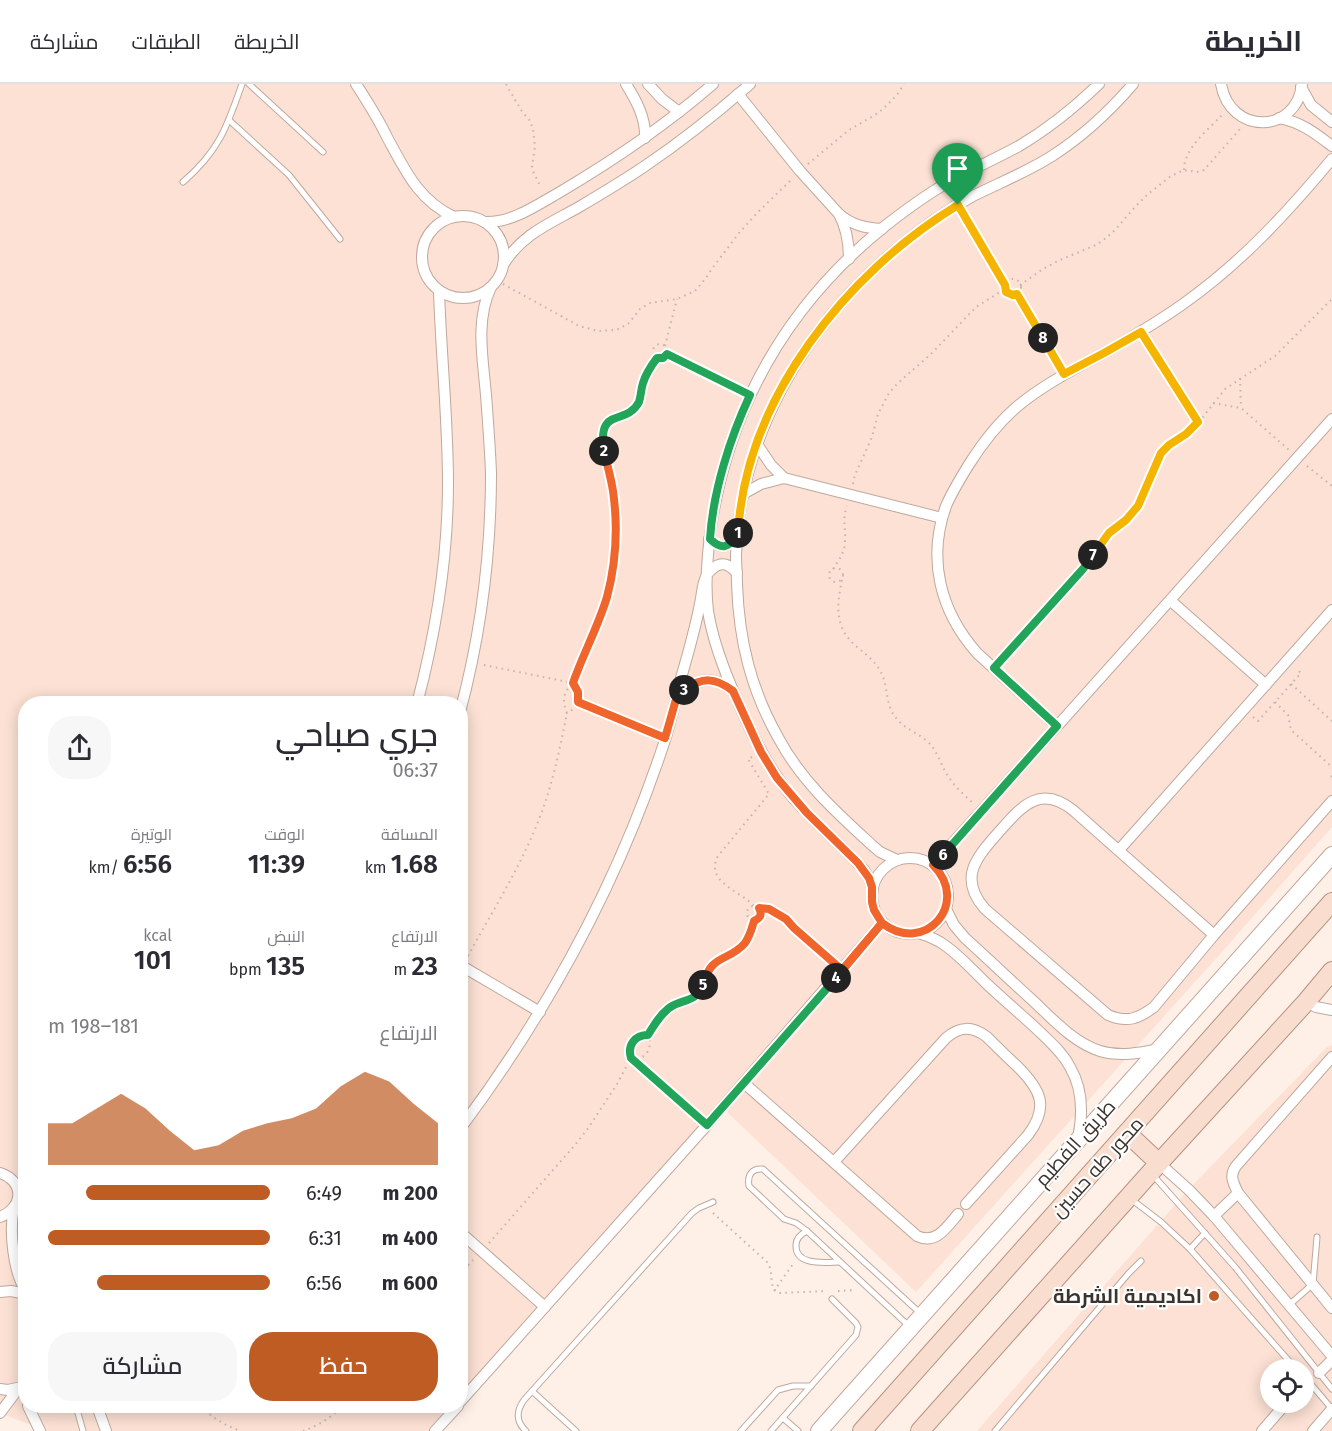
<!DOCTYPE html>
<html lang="ar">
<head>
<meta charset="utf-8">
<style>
	body { margin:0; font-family:"Fira Sans",Cairo,sans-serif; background:#f7f7f7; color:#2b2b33; direction:rtl; height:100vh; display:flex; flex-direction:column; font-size:22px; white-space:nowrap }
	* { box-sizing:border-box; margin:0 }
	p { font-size:20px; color:#7c7c81 }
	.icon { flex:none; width:33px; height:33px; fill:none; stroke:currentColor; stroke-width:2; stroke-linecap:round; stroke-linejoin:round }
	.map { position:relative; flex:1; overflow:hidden; direction:ltr }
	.panel { position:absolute; left:18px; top:612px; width:450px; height:717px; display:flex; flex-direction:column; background:#fff; border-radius:24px; box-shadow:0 3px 15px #0003; direction:rtl }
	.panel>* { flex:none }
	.tools { position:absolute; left:1260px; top:1275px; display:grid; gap:12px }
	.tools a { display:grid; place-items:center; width:54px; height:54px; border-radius:50%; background:#fff; box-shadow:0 3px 15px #0003; font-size:30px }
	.pin { position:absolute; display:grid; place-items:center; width:51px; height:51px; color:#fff; margin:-62px -26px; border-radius:50% 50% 50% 0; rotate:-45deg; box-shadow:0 0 6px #0007 }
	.pin .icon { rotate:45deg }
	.km { position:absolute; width:30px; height:30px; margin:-15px; border-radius:50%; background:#222; color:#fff; font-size:16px; line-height:30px; text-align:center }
	.round { display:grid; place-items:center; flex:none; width:63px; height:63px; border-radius:24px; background:#f7f7f7 }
	.headline { display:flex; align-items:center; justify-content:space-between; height:102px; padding:0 30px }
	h1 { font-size:33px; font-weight:600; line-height:45px }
	.metrics { display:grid; grid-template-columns:repeat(3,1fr); gap:9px; height:102px; padding:6px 30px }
	.metrics div { display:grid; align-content:center }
	.metrics b { font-size:26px; font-weight:600 }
	.metrics small { font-size:16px; font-weight:400 }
	.metrics p { font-size:16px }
	.chart { height:168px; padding:12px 30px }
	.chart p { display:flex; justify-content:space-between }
	.chart svg { width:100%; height:108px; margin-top:6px; fill:#bf5c23; opacity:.7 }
	.button { display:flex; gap:12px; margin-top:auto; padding:12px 30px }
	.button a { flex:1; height:69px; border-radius:24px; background:#bf5c23; color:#fff; font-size:24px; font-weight:600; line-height:69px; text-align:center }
	.button a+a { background:#f7f7f7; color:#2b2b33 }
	ul { padding:0 30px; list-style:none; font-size:20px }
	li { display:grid; grid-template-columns:96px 72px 1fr; align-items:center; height:45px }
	li i { height:15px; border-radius:8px; background:#bf5c23 }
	header { display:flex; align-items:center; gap:36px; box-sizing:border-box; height:84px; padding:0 30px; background:#fff; border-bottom:2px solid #e1e1e2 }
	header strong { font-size:28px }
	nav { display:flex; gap:33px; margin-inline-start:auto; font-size:21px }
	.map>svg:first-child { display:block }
</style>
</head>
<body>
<header>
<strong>الخريطة</strong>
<nav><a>الخريطة</a><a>الطبقات</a><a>مشاركة</a></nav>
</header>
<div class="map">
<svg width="1332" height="1347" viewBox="0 0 1332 1347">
	<rect width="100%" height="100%" fill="#feefe7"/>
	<g fill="#fce1d4" fill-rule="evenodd">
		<path d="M0 0H1332V743L1220 870 916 1208 724 1025 461 1317 460 620H26V1322H456L433 1347H47L0 1329Z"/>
		<path d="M1332 961V1347H977L1188 1106 1327 963ZM1270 1286H1304V1318H1270Z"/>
	</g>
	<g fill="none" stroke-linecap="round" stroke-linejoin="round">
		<defs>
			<g id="lane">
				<path d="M249 0 323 68"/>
				<path d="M229 36 289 91 340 155"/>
				<path d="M183 98C219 67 227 43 242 0"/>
				<path d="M1152 1090 1235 1183 1332 1305"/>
				<path d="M1131 1115 1161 1138 1190 1165 1297 1286"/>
				<path d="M807 1147C801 1150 796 1154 796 1161 795 1183 827 1178 840 1178"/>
				<path d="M1190 1165 1205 1149"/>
				<path d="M1289 1221 1313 1200 1317 1153"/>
				<path d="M910 1243 807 1147 796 1139 784 1135 749 1102C747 1091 752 1084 763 1085L920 1229"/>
				<path d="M1304 1292 1332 1325"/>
				<path d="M532 1307 576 1347"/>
				<path d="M76 1322 83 1347"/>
				<path d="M783 1334 798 1347"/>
				<path d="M526 1347C516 1338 516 1327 524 1316L692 1129 699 1124 713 1118"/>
				<path d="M741 1347 778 1306 793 1302H811"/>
				<path d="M771 1347 856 1251 858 1243 856 1239 832 1215"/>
				<path d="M995 1347 1128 1190 1141 1177"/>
			</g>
			<g id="street">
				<path d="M356 0C367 17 378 34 387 53 405 86 418 116 454 133"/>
				<path d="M626 0C636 16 646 34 645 54"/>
				<path d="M648 0 662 15 679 28"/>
				<path d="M1221 0C1230 52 1297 50 1302 0"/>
				<path d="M1301 3 1311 21 1332 38"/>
				<path d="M738 10 800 87 839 130C852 141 865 144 882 145"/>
				<path d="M1279 34C1301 38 1315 49 1332 62"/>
				<path d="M839 130C847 145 849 159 849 175"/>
				<circle cx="463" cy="173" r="41"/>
				<path d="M485 138C512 139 537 121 560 108 614 76 666 41 713 0"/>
				<path d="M503 181C522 150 549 140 579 123 601 110 623 97 645 82 682 57 717 29 750 0"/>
				<path d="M757 360 771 381 784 394"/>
				<path d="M743 410 761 400 784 394 942 434"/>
				<path d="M709 455C722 466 726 464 738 453"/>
				<path d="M1171 517 1266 601"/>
				<path d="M677 612C696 596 710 589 732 606"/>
				<path d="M417 620C436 548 448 473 448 399 448 335 441 271 439 207"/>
				<path d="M460 628C481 550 491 470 491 389 490 363 488 337 486 311 483 275 475 237 491 203"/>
				<path d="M1057 642 977 569C940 527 927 475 946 422 952 408 960 395 968 382 983 358 1002 334 1024 317 1050 297 1078 283 1106 268 1132 253 1158 238 1183 220 1241 179 1287 129 1332 75"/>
				<path d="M1119 766 1332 526"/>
				<circle cx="910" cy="812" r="38"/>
				<path d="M897 776 880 768 873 762C838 730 802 698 779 655 751 606 739 557 737 500 737 490 736 480 736 471 740 348 807 239 900 162 923 143 947 126 973 112 999 99 1027 88 1052 72 1083 52 1109 28 1133 0"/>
				<path d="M933 781 1332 335"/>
				<path d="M872 803 869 794 864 786C836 754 801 729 778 694 761 670 749 644 738 618 725 589 713 559 708 527 704 495 708 462 713 431 734 313 792 217 885 142 908 124 931 107 956 94 977 83 999 73 1019 62 1048 45 1075 23 1099 0"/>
				<path d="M946 825 954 841 965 854C987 874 1008 894 1030 914 1051 933 1072 958 1100 967 1120 973 1140 969 1160 965"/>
				<path d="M918 849C926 851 933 854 940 858 958 869 973 887 988 901 1005 917 1023 932 1040 948 1051 959 1063 969 1070 983 1083 1005 1083 1030 1078 1054"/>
				<path d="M1214 851 1074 727C1040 699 1021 723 998 749 976 774 958 794 985 825L1108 931C1127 939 1138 935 1154 923L1214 851 1332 717"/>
				<path d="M460 881 540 928"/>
				<path d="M1306 918 1316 923 1332 926"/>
				<path d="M1332 973 1236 1082C1229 1092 1233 1098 1238 1109L1332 1224"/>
				<path d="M744 999 917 1152C936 1161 947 1143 958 1130"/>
				<path d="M460 1045C549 926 619 797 665 656 671 636 676 615 681 594 688 570 695 545 700 520 702 511 702 501 706 493 706 490 709 488 711 486 721 476 729 480 737 489"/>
				<path d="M834 1078 946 954C960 942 972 942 987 953 997 963 1007 973 1017 982 1040 1005 1050 1022 1028 1051L966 1120"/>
				<path d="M1159 1079 1189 1106 1214 1132 1332 1272"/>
				<path d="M0 1089C25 1097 24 1124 0 1133"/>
				<path d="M14 1123C9 1146 13 1188 26 1207"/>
				<path d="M1214 1132 1238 1109"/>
				<path d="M460 1148 545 1223"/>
				<path d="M0 1208 11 1207 26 1210"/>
				<path d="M1319 1289 1332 1276"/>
				<path d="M1304 1300 1307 1297"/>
				<path d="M0 1305 8 1306 26 1302"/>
				<path d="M460 1318 707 1041 882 839"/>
				<path d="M28 1322 40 1347"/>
				<path d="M97 1322 106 1347"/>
				<path d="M0 1329 18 1305"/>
				<path d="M435 1347 458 1322"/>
				<path d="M1262 1347 1287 1318"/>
				<path d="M1313 1347 1332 1325"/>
			</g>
			<path id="secondary" d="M819 1347 1332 771"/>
			<g id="primary">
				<path d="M1127 1049 1159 1079"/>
				<path d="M862 1347 1332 818"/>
				<path d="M920 1347 1159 1079 1306 918 1332 887"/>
			</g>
		</defs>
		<use href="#lane" stroke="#c0a89c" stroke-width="7"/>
		<use href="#street" stroke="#c0a89c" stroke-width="12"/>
		<use href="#secondary" stroke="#c0a89c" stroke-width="18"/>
		<use href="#primary" stroke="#b59382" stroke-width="20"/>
		<g stroke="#c2b5ae" stroke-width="2" stroke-dasharray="1.5 4.5" stroke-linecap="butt">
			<path d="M506 0 521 26 530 37 533 45 535 63 532 82 533 87 541 104"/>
			<path d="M808 80 849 46 875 31 883 25 897 11 904 0"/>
			<path d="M1184 86C1184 64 1208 46 1222 31"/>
			<path d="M964 131 1005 201"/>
			<circle cx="1013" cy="203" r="8"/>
			<path d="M503 200 579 242 598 247 614 246 619 245 629 239 640 225 650 219 677 215 695 207 706 194 711 186 739 149 758 128 791 96"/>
			<path d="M1020 201 1043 185 1060 176 1096 161 1106 154 1115 146 1135 123 1148 110 1171 92 1184 86 1197 88 1204 86 1240 45"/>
			<path d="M1017 210 1058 279"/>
			<path d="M1147 257 1199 338"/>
			<circle cx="660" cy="267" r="7"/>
			<path d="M665 262 677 215"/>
			<path d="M667 270 739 305"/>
			<path d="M1240 294 1241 324"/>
			<path d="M1213 319 1241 324 1289 366"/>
			<path d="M1307 382 1332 402"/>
			<path d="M853 400 855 391 872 353 878 330 889 309 897 300 933 268 976 223 1005 205"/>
			<circle cx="836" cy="491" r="7"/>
			<path d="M833 485C839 476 845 468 845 457 846 445 842 435 847 422"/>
			<path d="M842 496C839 511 836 526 841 541 848 562 869 568 879 585 888 598 885 614 892 628 900 643 915 647 927 657 938 667 940 680 948 692 954 702 964 711 973 719"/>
			<path d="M1002 575 1083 485 1109 449 1126 436 1132 429 1143 412 1156 377 1161 369 1169 361 1186 350 1199 338 1225 305 1275 272 1332 215"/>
			<path d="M484 581 573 599 580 577 594 546 607 512 615 469V428L610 388 603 355 604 345 611 336 635 323 640 313 645 294 657 274"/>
			<path d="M573 599C582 610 580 623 567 629 562 617 563 608 573 599Z"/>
			<path d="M1291 600 1332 637"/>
			<path d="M578 618 656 650"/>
			<path d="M1275 618 1288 631 1291 646 1332 683"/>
			<path d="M1253 633 1258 637 1301 589 1296 584"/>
			<path d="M752 673 748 675 769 710 718 772C704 798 741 807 754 822"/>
			<path d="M1331 693 1332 692"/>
			<circle cx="754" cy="829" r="7"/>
			<path d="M759 824C781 827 785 836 800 849 811 859 822 868 833 878"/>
			<path d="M468 872C490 831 517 789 535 745 551 708 559 669 567 629"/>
			<path d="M648 951C655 940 663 925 676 920 683 917 691 918 697 912 705 904 705 891 712 883 717 876 724 874 731 870 744 863 750 851 754 837"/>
			<path d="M631 974C645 978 654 963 648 951 635 951 626 961 631 974L699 1033"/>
			<path d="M713 1129 767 1178C775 1188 767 1204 779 1209L826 1207"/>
			<path d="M489 1159 575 1061 589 1043 617 1000 631 974"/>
			<path d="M460 1190 473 1176"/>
			<path d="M774 1207 793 1180"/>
			<path d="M838 1207 856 1206"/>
			<path d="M201 1322C212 1334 226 1342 241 1347"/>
			<path d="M303 1347C318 1342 332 1333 342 1322"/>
		</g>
		<use href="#lane" stroke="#fff" stroke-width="5"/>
		<use href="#street" stroke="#fff" stroke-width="10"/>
		<use href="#secondary" stroke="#fff" stroke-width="16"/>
		<use href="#primary" stroke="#f9ddcf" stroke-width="18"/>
	</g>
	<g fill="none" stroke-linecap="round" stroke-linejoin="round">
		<defs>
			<path id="split-1" d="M738 449C746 314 846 189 958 121"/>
			<path id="split-2" d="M604 367C597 321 626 343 639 318 641 312 641 305 643 299 646 289 651 282 657 274H663L667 270 750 311C730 354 713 407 710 455 722 466 726 464 738 453V449"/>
			<path id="split-3" d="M604 367C607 380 611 394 613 407 618 442 616 479 607 513 598 543 583 570 573 599L578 608V618L665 654 677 612 684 606"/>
			<path id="split-4" d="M684 606C702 593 715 593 733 607L761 668 777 694 807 729 858 779 869 794 872 803V818L874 826 882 839 836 894"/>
			<path id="split-5" d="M703 901C695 920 682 914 669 924 660 931 654 941 648 951 635 951 627 961 631 974L707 1041 836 894"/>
			<path id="split-6" d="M703 901C711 869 729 878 745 859 750 852 752 844 754 837 761 834 762 830 759 824L769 825 786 835 794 844 842 886 882 839C925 872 971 819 933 781L943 771"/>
			<path id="split-7" d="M943 771 1057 642 994 584 1083 485 1093 471"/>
			<path id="split-8" d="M1043 254 1064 290 1104 269 1141 248 1198 338 1186 350 1169 361 1161 369 1138 422 1126 436 1109 449 1093 471"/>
			<path id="split-9" d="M958 121 1005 201 1006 208 1013 211 1017 210 1043 254"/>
		</defs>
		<use href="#split-1" stroke="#fff" stroke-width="12"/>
		<use href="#split-2" stroke="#fff" stroke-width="12"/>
		<use href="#split-3" stroke="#fff" stroke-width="12"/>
		<use href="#split-4" stroke="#fff" stroke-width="12"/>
		<use href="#split-5" stroke="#fff" stroke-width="12"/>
		<use href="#split-6" stroke="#fff" stroke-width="12"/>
		<use href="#split-7" stroke="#fff" stroke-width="12"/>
		<use href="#split-8" stroke="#fff" stroke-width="12"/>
		<use href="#split-9" stroke="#fff" stroke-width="12"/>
		<use href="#split-1" stroke="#f5b400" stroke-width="8"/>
		<use href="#split-2" stroke="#22a559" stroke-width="8"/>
		<use href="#split-3" stroke="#f0652b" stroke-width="8"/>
		<use href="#split-4" stroke="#f0652b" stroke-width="8"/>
		<use href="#split-5" stroke="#22a559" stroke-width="8"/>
		<use href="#split-6" stroke="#f0652b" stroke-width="8"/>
		<use href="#split-7" stroke="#22a559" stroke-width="8"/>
		<use href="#split-8" stroke="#f5b400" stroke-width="8"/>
		<use href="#split-9" stroke="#f5b400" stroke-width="8"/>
	</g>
	<circle fill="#bf5c23" stroke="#fff" stroke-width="2" cx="1214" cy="1212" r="6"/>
	<g text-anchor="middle" stroke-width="4.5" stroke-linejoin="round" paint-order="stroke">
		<g font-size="20" fill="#3d332e" stroke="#fff">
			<text transform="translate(1075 1059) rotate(-48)" y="7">طريق الفطيم</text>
			<text transform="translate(1097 1083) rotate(-48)" y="7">محور طه حسين</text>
		</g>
		<g font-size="20" font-weight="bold" fill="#3d332e" stroke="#fff" text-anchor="end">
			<text x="1202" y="1219">اكاديمية الشرطة</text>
		</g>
	</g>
</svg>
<div class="tools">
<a><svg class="icon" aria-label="locate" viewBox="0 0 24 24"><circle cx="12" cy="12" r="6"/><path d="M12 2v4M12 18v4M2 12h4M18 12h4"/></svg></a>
</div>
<div class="pin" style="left:958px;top:121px;background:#1e9e55"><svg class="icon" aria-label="arrive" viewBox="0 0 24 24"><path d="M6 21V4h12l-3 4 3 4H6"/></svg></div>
<b class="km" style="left:738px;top:449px">1</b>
<b class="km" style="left:604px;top:367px">2</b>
<b class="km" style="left:684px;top:606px">3</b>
<b class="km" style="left:836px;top:894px">4</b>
<b class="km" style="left:703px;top:901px">5</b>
<b class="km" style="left:943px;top:771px">6</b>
<b class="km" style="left:1093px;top:471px">7</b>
<b class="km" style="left:1043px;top:254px">8</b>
<section class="panel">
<div class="headline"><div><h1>جري صباحي</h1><p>06:37</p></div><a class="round"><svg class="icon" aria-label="share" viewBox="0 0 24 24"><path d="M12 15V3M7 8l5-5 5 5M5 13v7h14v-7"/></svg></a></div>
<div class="metrics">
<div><p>المسافة</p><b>1.68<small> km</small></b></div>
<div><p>الوقت</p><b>11:39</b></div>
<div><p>الوتيرة</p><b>6:56<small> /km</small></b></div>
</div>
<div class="metrics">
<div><p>الارتفاع</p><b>23<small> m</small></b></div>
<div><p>النبض</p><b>135<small> bpm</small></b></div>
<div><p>kcal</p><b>101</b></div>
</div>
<div class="chart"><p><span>الارتفاع</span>181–198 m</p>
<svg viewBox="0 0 160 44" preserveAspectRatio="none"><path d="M0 44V27L10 27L20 21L30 15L40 21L50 30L60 38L70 36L80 30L90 27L100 25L110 21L120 12L130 6L140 10L150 19L160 27V44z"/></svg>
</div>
<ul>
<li><b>200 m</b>6:49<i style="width:83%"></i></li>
<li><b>400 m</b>6:31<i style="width:100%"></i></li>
<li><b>600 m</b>6:56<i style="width:78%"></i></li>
</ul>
<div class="button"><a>حفظ</a><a>مشاركة</a></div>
</section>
</div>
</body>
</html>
